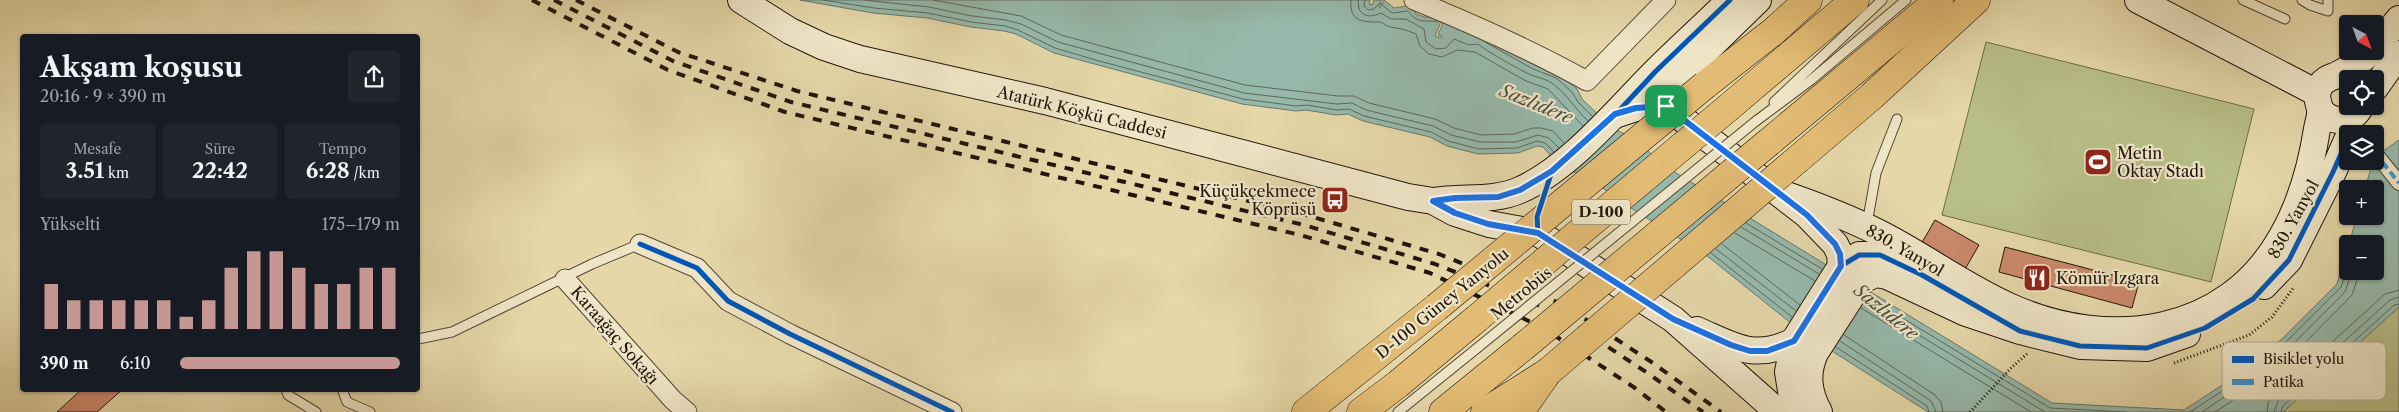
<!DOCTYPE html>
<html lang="tr">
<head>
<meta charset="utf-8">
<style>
	body { margin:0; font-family:"Libre Caslon Text",serif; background:#20242c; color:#f1f3f6; height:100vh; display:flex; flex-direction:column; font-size:19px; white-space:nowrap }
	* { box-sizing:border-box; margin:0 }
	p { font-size:16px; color:#9ea1a6 }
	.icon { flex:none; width:28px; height:28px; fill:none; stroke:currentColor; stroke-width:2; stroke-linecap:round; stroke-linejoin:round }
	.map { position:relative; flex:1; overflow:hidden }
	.panel { position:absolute; left:20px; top:34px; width:400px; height:358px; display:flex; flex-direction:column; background:#171b24; border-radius:5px; box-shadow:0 1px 4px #0004 }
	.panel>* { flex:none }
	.needle { width:32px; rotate:139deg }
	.buttons { position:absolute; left:2339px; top:15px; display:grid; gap:10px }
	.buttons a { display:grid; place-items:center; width:45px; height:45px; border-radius:5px; background:#171b24; box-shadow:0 1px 4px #0004; font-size:25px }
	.pin { position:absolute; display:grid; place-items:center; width:42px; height:42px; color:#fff; margin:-21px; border-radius:10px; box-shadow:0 2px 8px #0006 }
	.round { display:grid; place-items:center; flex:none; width:52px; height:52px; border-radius:5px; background:#20242c }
	.summary { display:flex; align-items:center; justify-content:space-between; height:85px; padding:0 20px }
	h1 { font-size:28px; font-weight:700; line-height:38px }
	.stats { display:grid; grid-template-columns:repeat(3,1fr); gap:8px; height:85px; padding:5px 20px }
	.stats div { display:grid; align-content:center; border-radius:5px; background:#20242c; text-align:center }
	.stats b { font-size:21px; font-weight:700 }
	.stats small { font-size:14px; font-weight:400 }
	.stats p { font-size:14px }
	.chart { height:140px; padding:10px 20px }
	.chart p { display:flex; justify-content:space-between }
	.chart svg { width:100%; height:90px; margin-top:5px; stroke:#c59692; stroke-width:6 }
	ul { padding:0 20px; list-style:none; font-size:16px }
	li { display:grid; grid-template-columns:80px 60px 1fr; align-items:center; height:38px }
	li i { height:12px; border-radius:6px; background:#c59692 }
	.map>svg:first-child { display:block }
</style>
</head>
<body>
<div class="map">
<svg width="2399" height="412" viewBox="0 0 2399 412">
	<rect width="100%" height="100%" fill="#e5d7a8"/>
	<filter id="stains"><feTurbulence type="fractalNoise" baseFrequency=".004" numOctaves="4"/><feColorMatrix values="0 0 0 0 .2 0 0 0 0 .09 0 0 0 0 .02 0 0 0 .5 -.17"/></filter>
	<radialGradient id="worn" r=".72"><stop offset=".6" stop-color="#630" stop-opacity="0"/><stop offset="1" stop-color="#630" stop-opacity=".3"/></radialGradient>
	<g fill="#b7be86" stroke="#6c6a4a">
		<path d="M1986 42 2254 109 2211 282 1942 215Z"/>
		<path d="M2399 307V412H2283Z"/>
	</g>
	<g fill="#96b9ab" stroke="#68776c">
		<path d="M800 0H1370L1369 4 1372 5 1374 0H1382L1379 7 1380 8 1384 0 1394 8 1407 6 1413 7 1416 14 1424 17H1443L1435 36 1441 38 1442 36 1438 35 1445 18 1464 25V32L1498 42 1535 65 1559 74 1577 89 1582 99 1612 128 1631 137 1668 168 2052 403 2184 410 2236 376 2282 339 2337 284 2347 248 2348 271H2375V244H2349L2357 216H2375V189H2365L2373 161 2399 185V307L2283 412H1928L1802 332 1706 255 1623 203 1587 176 1563 169 1543 147 1537 146 1518 153 1478 154 1447 146 1430 137 1363 121 1348 114 1336 115 1306 110 1296 111 1242 104 1220 98 1054 53 1016 34 1004 31 971 27 927 18 873 13Z"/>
		<path d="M2399 140V170L2383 151Z"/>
	</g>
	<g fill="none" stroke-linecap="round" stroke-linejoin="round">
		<g stroke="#5c675c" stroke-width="1">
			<path d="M823 0 874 8 928 13 971 22 1005 26 1018 30 1055 48 1099 61 1243 99 1296 106 1307 105 1337 110 1349 109 1364 116 1431 132 1448 141 1479 149 1517 148 1537 141 1545 143 1554 152"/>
			<path d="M864 0 929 7 972 16 1006 20 1021 24 1058 42 1223 87 1244 93 1337 104 1352 103 1366 110 1433 126 1451 135 1480 142H1516L1538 135 1549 138 1559 148"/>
			<path d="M933 0 1021 16 1061 35 1245 85 1338 96H1354L1369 103 1435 119 1454 128 1481 135 1514 134 1533 128H1541L1553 131 1564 143"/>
			<path d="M1351 0C1349 22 1363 22 1379 22 1382 22 1386 26 1390 27 1402 29 1404 29 1416 34L1420 46 1429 54 1442 57 1457 50 1475 52 1526 81 1548 89 1583 126"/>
			<path d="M1358 0 1359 9C1364 18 1372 17 1381 13L1391 19H1406L1424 29 1426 42 1436 49 1446 48 1454 39 1469 45 1478 44C1484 50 1522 71 1531 75 1539 78 1547 79 1553 84 1567 94 1575 109 1588 121"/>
			<path d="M1365 0 1364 6 1368 10 1374 9 1380 3 1392 13 1408 11C1419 25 1423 19 1438 22"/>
			<path d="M1485 42 1533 69 1556 78 1572 92 1578 102 1592 116"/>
			<path d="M1746 223 1822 269"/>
			<path d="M1741 227 1819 274"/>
			<path d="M1735 233 1815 281"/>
			<path d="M1722 244 1800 305"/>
			<path d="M1716 249 1796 311"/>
			<path d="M1711 253 1792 317"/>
			<path d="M1868 297 2050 408 2126 412"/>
			<path d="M1865 302 2045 412"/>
			<path d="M1861 308 2031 412"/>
			<path d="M1844 335 1935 395 1941 402 1943 412"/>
			<path d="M1840 341 1931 401 1936 412"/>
			<path d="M1836 347 1927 406 1929 412"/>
			<path d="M2190 412 2239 380 2286 342 2341 287 2348 266"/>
			<path d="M2202 412 2242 385 2290 347 2345 292 2352 271"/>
			<path d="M2215 412 2247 391 2296 352 2352 295 2360 271"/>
			<path d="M2267 412 2268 403 2273 396 2385 294 2399 290"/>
			<path d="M2274 412 2278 401 2390 300 2399 297"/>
			<path d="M2281 412 2283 406 2394 305 2399 304"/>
		</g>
	</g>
	<g fill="#ca896b" stroke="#22150d">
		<path d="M1935 220 1979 245 1964 271 1920 246Z"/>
		<path d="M2005 247 2139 282 2132 308 1999 272Z"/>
		<path d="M82 389H123L97 412H57Z"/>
	</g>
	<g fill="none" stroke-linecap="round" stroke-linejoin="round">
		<defs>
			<g id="service">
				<path d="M2243 0 2285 19"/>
				<path d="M2302 0 2310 5 2328 11V0"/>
				<path d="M1774 102 1882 0"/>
				<path d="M1756 121 1811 80 1906 0"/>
				<path d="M1867 224 1876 173 1897 119"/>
				<path d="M418 339 452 332 592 264 640 244"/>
				<path d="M286 389 288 395 316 412"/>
				<path d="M342 389 347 402 370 412"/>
				<path d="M1398 412 1476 349"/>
			</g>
			<path id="pedestrian" d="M2375 153 2399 183"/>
			<g id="minor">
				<path d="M1414 0C1473 24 1531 50 1587 81L1666 0"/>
				<path d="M640 244 697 268 728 301 790 334 952 412"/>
				<path d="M565 279 673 400 687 412"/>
			</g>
			<g id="secondary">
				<path d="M741 0 790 31 824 47 860 59 1045 101 1408 197 1433 201 1455 213 1489 224 1538 233 1673 319 1778 412"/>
				<path d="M2138 0 2317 93"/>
				<path d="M2375 48 2399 19"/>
				<path d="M2375 88 2399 54"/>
				<path d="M1666 106 1670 90 1676 80 1758 0"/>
				<path d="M2320 110C2332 124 2352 124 2361 106"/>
				<path d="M1615 115 1636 108 1666 106 1807 215 1835 244 1840 254 1841 266"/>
				<path d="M1778 192C1813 204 1848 217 1881 234 1926 257 1965 287 2013 308 2110 350 2225 336 2281 238 2301 204 2311 167 2317 129 2318 123 2321 115 2320 109 2318 101 2315 95 2320 86 2325 78 2331 78 2339 74 2350 68 2363 59 2372 51"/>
				<path d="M1434 201C1462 196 1493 202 1520 190 1570 168 1618 109 1656 71 1680 47 1706 24 1730 0"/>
				<path d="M2264 286 2289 260 2333 172 2348 138"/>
				<path d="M1697 330C1734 346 1754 361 1794 341"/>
				<path d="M1798 412 1791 391 1788 372 1794 341 1841 266 1859 255H1880L1912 270"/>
				<path d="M1819 412C1808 392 1806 374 1815 353L1862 280 1876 274 1887 276 1966 313 2020 331 2080 346 2147 348 2187 334"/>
			</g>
			<g id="primary">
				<path d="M1705 85 1774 31 1808 0"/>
				<path d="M1798 159 1872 96 1976 0"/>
				<path d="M1306 412 1437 307"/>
				<path d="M1520 412 1548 372"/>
			</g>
			<g id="trunk">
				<path d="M1729 107 1855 0"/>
				<path d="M1769 142 1939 0"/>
				<path d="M1361 412 1398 384 1475 320"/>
				<path d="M1443 412 1523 347"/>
				<path d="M1485 412 1548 372"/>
			</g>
		</defs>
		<use href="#service" stroke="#534634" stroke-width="11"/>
		<use href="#pedestrian" stroke="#534634" stroke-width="16"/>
		<use href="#minor" stroke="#534634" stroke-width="21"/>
		<use href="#secondary" stroke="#22150d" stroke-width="28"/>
		<use href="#primary" stroke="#22150d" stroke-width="29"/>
		<use href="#trunk" stroke="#22150d" stroke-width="29"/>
		<g stroke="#22150d" stroke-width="3" stroke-dasharray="1 2.5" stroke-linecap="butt">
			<path d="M2174 363 2249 335 2272 317 2294 287"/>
			<path d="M1970 412 2012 367 2027 354"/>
		</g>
		<use href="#service" stroke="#eee5c6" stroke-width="9"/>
		<use href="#pedestrian" stroke="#eee5c6" stroke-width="14"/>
		<use href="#minor" stroke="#eee5c6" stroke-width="19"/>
		<use href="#secondary" stroke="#eee5c6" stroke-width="26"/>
		<use href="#primary" stroke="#e2bc74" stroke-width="28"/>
		<use href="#trunk" stroke="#e2bc74" stroke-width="28"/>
		<g stroke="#22150d" stroke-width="4" stroke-dasharray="9 9" stroke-linecap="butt">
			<path d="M532 0 668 70 785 112 1300 235 1430 273 1543 328 1635 388 1666 412"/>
			<path d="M554 0 673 61 791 102 1304 225 1435 264 1555 312 1646 372 1703 412"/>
			<path d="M576 0 678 52 797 91 1306 215 1439 254 1562 304 1653 363 1721 412"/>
		</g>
		<defs>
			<path id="service-bridge" d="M1476 349 1756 121"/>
			<g id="primary-bridge">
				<path d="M1437 307 1705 85"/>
				<path d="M1548 372 1798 159"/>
			</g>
			<g id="trunk-bridge">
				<path d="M1475 320 1729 107"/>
				<path d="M1523 347 1769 142"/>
			</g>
		</defs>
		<use href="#service-bridge" stroke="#534634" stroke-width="11" stroke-linecap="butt"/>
		<use href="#primary-bridge" stroke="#22150d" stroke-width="29" stroke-linecap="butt"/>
		<use href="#trunk-bridge" stroke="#22150d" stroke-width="29" stroke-linecap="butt"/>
		<use href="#service-bridge" stroke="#eee5c6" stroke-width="9"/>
		<use href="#primary-bridge" stroke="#e2bc74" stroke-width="28"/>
		<use href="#trunk-bridge" stroke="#e2bc74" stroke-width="28"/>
		<path stroke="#3b93d2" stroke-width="4" stroke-dasharray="8 4" stroke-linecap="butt" d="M2375 153 2399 183"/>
		<defs>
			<g id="cycleway">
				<path d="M1730 0 1656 71 1615 115 1552 171 1537 217 1538 233 1673 319 1750 351H1767L1794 341 1841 266 1859 255H1880L1922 275 2020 331 2080 346 2147 348 2205 328 2253 299 2289 260 2333 172 2348 138"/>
				<path d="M640 244 697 268 728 301 790 334 952 412"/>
			</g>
		</defs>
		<use href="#cycleway" stroke="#eee5c6" stroke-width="8"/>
		<use href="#cycleway" stroke="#0057b8" stroke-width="5"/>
	</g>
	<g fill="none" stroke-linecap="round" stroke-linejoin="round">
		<defs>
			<path id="route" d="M1666 106 1807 215 1835 244 1840 254 1841 266 1794 341 1767 351H1750L1731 345 1673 319 1538 233 1488 224 1455 213 1433 201 1455 198 1498 197 1520 190 1552 171 1615 114 1636 108Z"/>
		</defs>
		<use href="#route" stroke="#fff" stroke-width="10"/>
		<use href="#route" stroke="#1a73e8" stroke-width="6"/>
	</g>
	<defs>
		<symbol id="stadium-square" viewBox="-11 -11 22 22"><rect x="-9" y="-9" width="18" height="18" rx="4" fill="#8f2418" stroke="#eee5c6"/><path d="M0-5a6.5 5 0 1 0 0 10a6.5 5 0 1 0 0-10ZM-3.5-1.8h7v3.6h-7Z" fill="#fff"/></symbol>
		<symbol id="bus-square" viewBox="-11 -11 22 22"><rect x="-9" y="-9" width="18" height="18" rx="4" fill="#8f2418" stroke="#eee5c6"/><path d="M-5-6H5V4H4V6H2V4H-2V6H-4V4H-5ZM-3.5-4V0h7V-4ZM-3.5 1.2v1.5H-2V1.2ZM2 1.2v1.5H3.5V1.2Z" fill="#fff"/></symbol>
		<symbol id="restaurant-square" viewBox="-11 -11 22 22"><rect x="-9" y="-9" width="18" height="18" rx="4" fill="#8f2418" stroke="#eee5c6"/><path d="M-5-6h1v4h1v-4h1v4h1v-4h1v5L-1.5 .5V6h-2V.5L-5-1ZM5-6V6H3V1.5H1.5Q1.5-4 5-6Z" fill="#fff"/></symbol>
	</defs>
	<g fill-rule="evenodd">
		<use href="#stadium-square" x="2082" y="146" width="32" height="32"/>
		<use href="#bus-square" x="1319" y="184" width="32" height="32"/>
		<use href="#restaurant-square" x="2021" y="262" width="32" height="32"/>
	</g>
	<g text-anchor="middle" stroke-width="4.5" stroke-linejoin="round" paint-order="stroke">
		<rect fill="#eee5c6" stroke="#5f5344" stroke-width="1" x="1572" y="199.5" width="58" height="25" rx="4"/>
		<g font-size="15" font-weight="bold" fill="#22150d">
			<text x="1601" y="217">D-100</text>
		</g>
		<g font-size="16" fill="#22150d" stroke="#eee5c6">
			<text transform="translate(1082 112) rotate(14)" y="6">Atatürk Köşkü Caddesi</text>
			<text transform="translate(2293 219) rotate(-61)" y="6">830. Yanyol</text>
			<text transform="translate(1905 250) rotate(30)" y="6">830. Yanyol</text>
			<text transform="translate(1521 293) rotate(-39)" y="6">Metrobüs</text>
			<text transform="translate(1442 303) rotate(-39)" y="6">D-100 Güney Yanyolu</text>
			<text transform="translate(615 335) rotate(49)" y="6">Karaağaç Sokağı</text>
		</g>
		<g font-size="16" fill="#22150d" stroke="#eee5c6" text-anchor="start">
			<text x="2117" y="159">Metin<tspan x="2117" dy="18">Oktay Stadı</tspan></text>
			<text x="1316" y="197" text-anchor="end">Küçükçekmece<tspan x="1316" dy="18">Köprüsü</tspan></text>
			<text x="2056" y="284">Kömür Izgara</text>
		</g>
		<g font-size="18" font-style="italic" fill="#4b4e44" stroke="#eee5c6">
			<text transform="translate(1536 104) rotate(22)" y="6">Sazlıdere</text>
			<text transform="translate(1886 312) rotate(39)" y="6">Sazlıdere</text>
		</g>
	</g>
	<rect x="2222" y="342" width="164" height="58" rx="8" fill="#eee5c6" stroke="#b1a78e" stroke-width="1"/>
	<rect x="2232" y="356" width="22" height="7" fill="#0057b8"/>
	<rect x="2232" y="379" width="22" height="6" fill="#3b93d2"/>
	<g font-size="14" fill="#22150d">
		<text x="2263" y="364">Bisiklet yolu</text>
		<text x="2263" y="387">Patika</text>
	</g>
	<rect width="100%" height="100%" filter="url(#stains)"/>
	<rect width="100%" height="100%" fill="url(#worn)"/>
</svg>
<div class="buttons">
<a><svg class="needle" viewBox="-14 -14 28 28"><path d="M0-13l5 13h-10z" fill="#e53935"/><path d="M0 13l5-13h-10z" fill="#9ea1a6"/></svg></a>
<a><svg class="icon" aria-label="locate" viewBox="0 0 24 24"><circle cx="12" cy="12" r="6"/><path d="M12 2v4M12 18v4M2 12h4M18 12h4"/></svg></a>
<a><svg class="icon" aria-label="layers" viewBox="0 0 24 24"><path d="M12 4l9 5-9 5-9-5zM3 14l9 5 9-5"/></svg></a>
<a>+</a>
<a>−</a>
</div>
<div class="pin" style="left:1666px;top:106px;background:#1e9e55"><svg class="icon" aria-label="arrive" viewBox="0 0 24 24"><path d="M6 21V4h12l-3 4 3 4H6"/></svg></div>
<section class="panel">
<div class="summary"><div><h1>Akşam koşusu</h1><p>20:16 · 9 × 390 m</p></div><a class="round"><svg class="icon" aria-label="share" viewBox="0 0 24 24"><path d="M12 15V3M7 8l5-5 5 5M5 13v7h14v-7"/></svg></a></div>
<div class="stats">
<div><p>Mesafe</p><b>3.51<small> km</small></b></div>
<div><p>Süre</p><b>22:42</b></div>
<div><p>Tempo</p><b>6:28<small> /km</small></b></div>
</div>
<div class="chart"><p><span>Yükselti</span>175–179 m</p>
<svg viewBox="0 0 160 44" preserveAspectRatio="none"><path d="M5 44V22M15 44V30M25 44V30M35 44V30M45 44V30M55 44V30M65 44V38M75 44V30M85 44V14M95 44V6M105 44V6M115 44V14M125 44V22M135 44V22M145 44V14M155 44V14"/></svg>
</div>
<ul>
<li><b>390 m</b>6:10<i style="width:100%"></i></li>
</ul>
</section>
</div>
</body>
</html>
